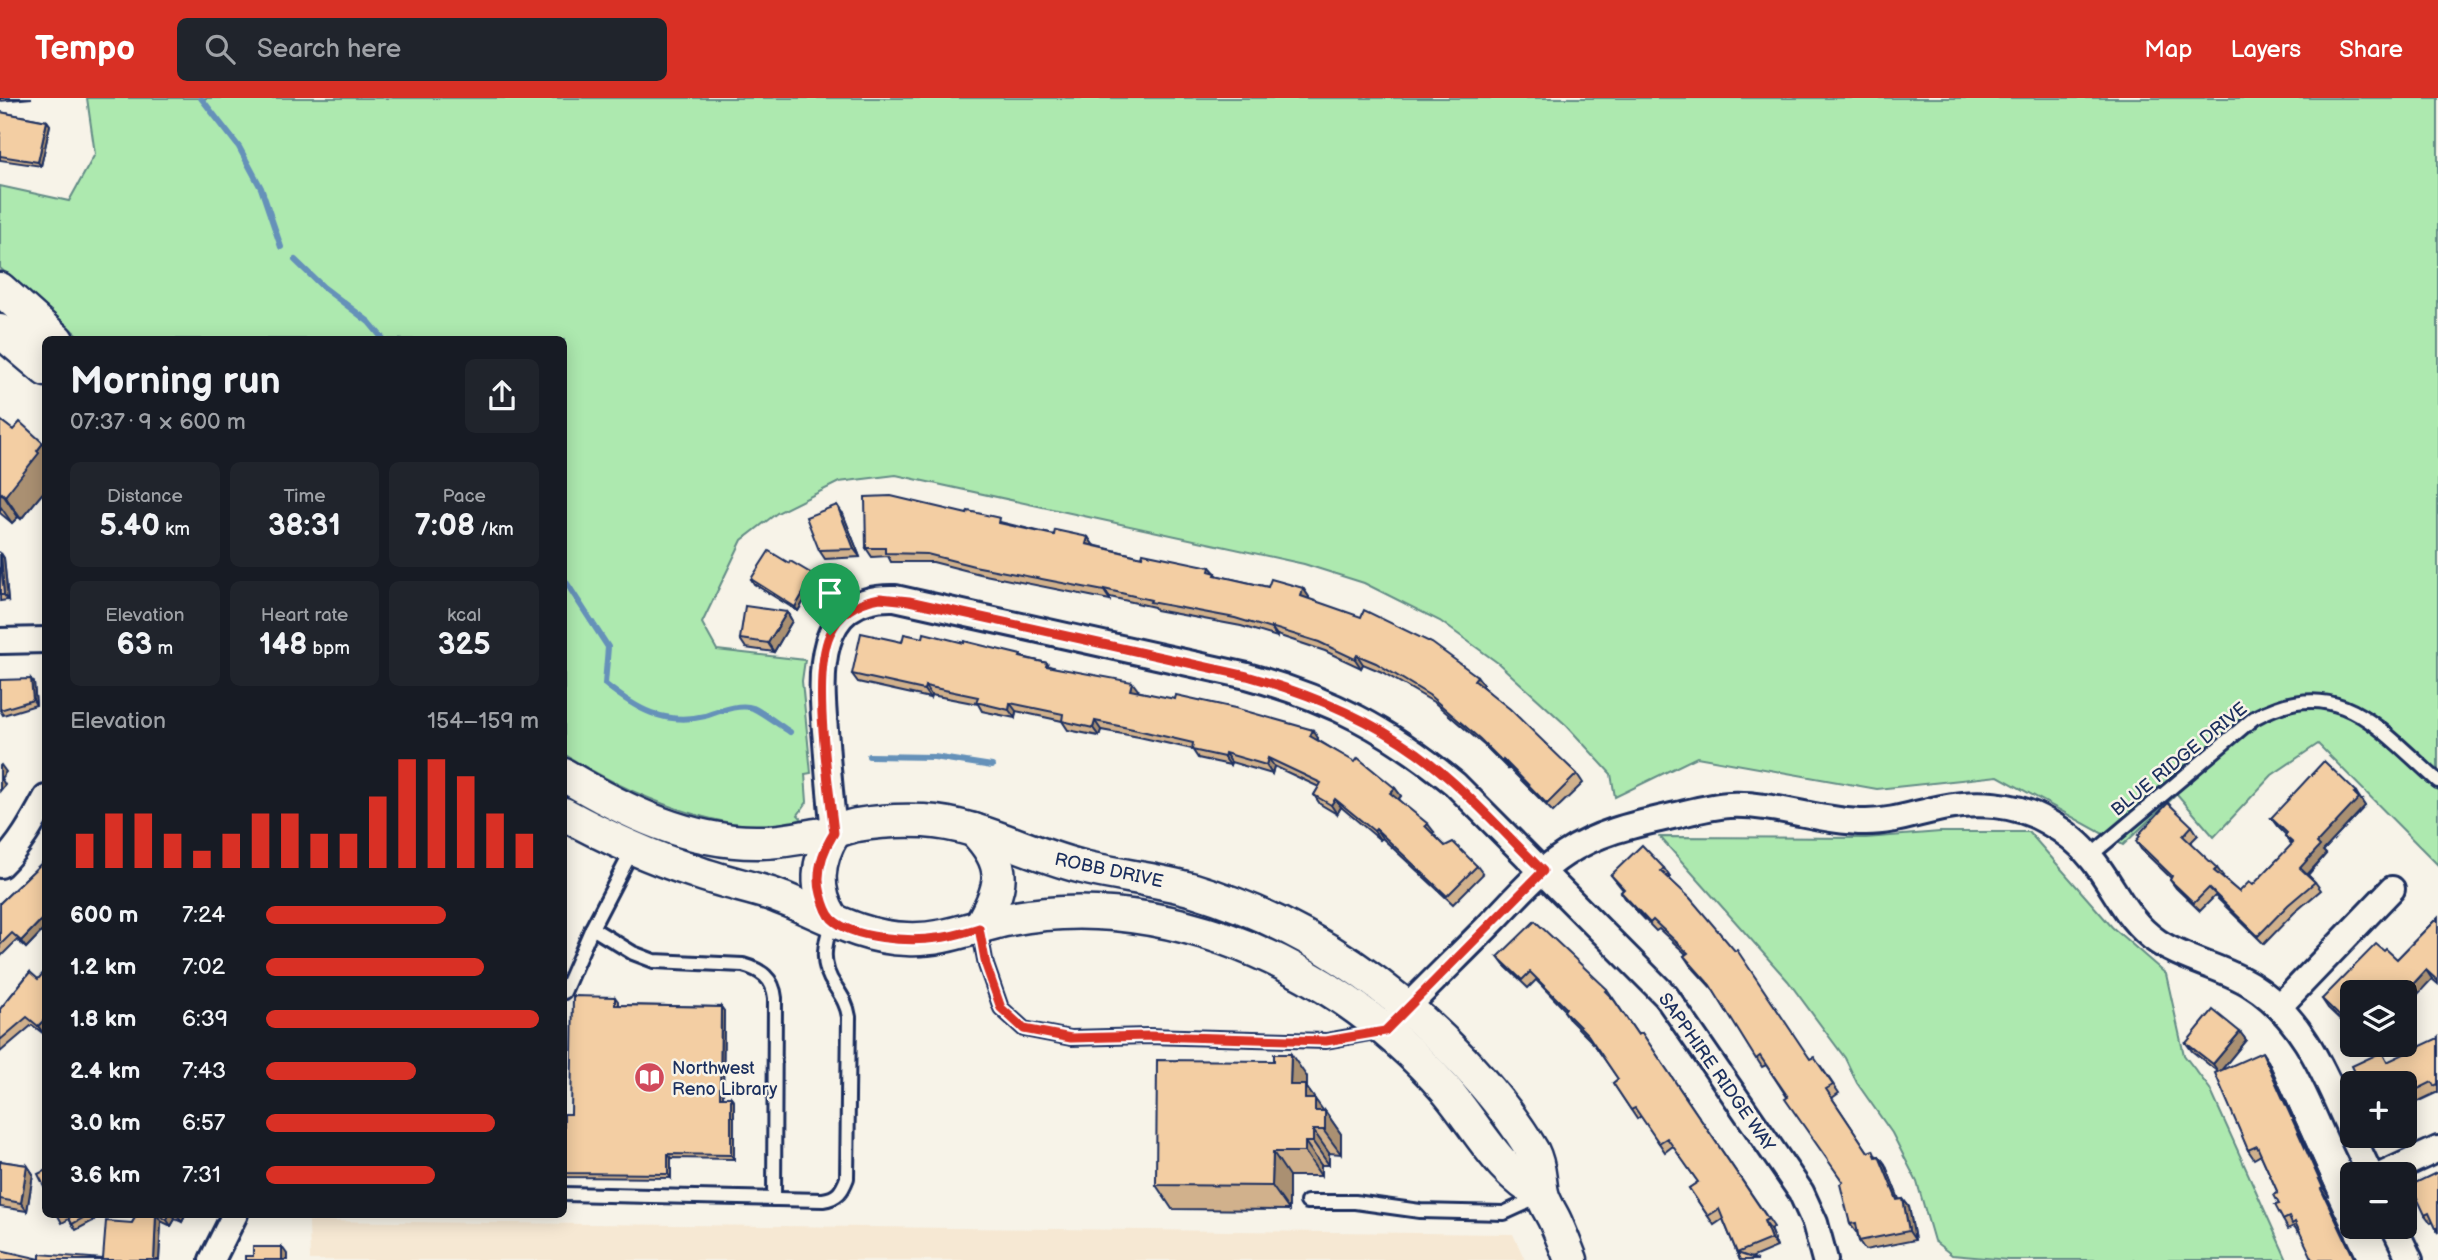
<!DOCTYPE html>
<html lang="en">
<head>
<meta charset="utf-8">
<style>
	body { margin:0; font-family:"Balsamiq Sans",sans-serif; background:#20242c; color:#f1f3f6; height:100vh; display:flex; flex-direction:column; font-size:26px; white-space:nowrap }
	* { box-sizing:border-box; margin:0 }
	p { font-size:23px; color:#9ea1a6 }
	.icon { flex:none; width:38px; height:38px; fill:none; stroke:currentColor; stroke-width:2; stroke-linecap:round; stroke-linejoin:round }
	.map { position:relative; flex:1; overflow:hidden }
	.drawer { position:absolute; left:42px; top:238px; width:525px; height:882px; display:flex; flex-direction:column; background:#171b24; border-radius:10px; box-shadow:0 4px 18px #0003 }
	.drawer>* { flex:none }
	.buttons { position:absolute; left:2340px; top:882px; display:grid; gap:14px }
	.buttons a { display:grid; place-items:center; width:77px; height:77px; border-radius:10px; background:#171b24; box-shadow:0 4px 18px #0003; font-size:35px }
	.pin { position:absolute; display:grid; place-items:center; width:60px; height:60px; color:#fff; margin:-72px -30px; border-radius:50% 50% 50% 0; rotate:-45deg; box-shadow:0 0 7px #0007 }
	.pin .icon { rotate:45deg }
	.round { display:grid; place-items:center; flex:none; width:74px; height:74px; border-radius:10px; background:#20242c }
	.overview { display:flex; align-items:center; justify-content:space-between; height:119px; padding:0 28px }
	h1 { font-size:38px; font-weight:800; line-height:52px }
	.figures { display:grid; grid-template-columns:repeat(3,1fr); gap:10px; height:119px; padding:7px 28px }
	.figures div { display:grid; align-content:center; border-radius:10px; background:#20242c; text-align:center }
	.figures b { font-size:30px; font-weight:800 }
	.figures small { font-size:19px; font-weight:400 }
	.figures p { font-size:19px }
	.chart { height:196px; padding:14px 28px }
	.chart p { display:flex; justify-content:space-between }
	.chart svg { width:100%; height:126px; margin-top:7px; stroke:#d93025; stroke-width:6 }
	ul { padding:0 28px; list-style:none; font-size:23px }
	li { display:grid; grid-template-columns:112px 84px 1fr; align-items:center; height:52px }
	li i { height:18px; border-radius:9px; background:#d93025 }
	header { display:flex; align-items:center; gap:42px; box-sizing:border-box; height:98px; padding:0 35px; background:#d93025; color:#fff }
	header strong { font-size:33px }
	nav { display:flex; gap:38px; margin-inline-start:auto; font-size:24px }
	.search { width:490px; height:63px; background:#20242c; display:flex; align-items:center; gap:18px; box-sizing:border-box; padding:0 24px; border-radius:10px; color:#9ea1a6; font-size:26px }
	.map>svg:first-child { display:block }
</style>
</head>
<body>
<header>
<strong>Tempo</strong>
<div class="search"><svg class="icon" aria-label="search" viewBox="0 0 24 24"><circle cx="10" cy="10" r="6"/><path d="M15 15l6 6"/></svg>Search here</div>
<nav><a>Map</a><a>Layers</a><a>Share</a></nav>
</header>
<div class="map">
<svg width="2438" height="1162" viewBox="0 0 2438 1162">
	<rect width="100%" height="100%" fill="#f7f3e8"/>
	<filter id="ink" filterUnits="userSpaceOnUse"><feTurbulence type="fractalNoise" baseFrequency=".0143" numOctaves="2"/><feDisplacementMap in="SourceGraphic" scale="14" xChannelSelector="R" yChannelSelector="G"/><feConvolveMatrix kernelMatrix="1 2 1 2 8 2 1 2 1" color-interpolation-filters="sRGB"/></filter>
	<g filter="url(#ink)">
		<path fill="#f6e8d3" d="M309 1123 1513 1136 1525 1162H310Z"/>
		<g fill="#ade9af" stroke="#648c86" stroke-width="2">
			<path d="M87 0H2438V767L2318 646 2272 677 2214 739 2177 696 2123 747 1998 678 1877 691 1697 659 1615 699 1611 676 1567 628 1498 565 1440 523 1364 485 1304 466 896 377 839 384 777 415 742 442 702 525 717 552 805 562 802 583 811 675 805 676 807 704 798 717 802 721C735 746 620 692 564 656V242L82 241 0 170V88L69 103 95 56Z"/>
			<path d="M1940 734H2029L2112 829 2166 876 2184 957 2210 991 2287 1162H2008L1952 1157 1934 1143 1917 1084 1892 1035 1857 985 1845 960 1788 883 1660 739 1866 740Z"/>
		</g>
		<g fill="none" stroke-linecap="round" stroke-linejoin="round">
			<g stroke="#6591b9" stroke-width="6">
				<path d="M201 0 239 49 261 90 281 149"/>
				<path d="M295 162 323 189 369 224 384 242"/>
				<path d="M564 481 608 549 605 586C635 610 664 628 705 618 718 614 739 605 753 610 765 616 778 626 790 634"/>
				<path d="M869 658 934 659 992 668"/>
			</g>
			<defs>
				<g id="service">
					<path d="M2090 758 2254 620C2338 574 2378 630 2438 683"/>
					<path d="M592 830 633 855 654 863 743 867C761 872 773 880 775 900L774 1101"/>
					<path d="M979 830 986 867 1001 910 1024 931 1071 940 1148 938 1326 943 1381 933"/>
					<path d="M564 894 592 830 634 749"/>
					<path d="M564 1096 823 1102C838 1100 842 1093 847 1080L849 919C847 906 842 899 835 888 819 866 825 845 832 822"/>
					<path d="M1307 1104H1355L1420 1113 1504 1115 1539 1099"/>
				</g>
				<g id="minor">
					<path d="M0 543 46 542"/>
					<path d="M834 735C831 704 828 674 826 644 821 585 810 497 895 500L1247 578C1330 601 1388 631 1455 686L1666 898 1801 1094 1815 1125 1825 1162"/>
					<path d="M0 767C20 748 33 724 46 700"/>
					<path d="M2279 909 2392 791"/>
					<path d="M1394 923C1427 888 1462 855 1495 821 1517 798 1539 773 1565 756 1600 733 1637 726 1677 717 1694 713 1712 708 1730 707 1776 705 1820 724 1866 724 1893 724 1916 715 1942 710 1976 703 2015 705 2046 723 2064 733 2080 745 2092 761 2115 789 2126 823 2158 844 2187 863 2221 868 2250 886 2305 920 2327 982 2352 1037"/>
					<path d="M2352 1038 2370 1076"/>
					<path d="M2384 1076 2438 1051"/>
					<path d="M2394 1129 2410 1162"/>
					<path d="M212 1162 235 1116"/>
				</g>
				<g id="tertiary">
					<path d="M0 191 57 242"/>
					<path d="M0 233 46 272"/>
					<path d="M564 677C624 713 690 746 762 744 780 744 798 740 816 737 831 736 843 730 857 727 879 723 902 722 924 723 981 726 1032 758 1087 770 1123 778 1159 782 1194 792 1299 824 1388 883 1463 963 1489 991 1514 1021 1533 1054 1540 1068 1539 1080 1542 1095 1544 1105 1551 1114 1555 1123 1561 1136 1566 1149 1571 1162"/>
					<path d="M564 716C606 739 650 759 696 774 720 783 746 788 771 796 817 812 857 840 907 841 944 843 974 828 1010 821 1083 807 1153 816 1223 840 1308 870 1386 923 1446 992 1477 1028 1499 1075 1542 1097"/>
					<path d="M974 732C1009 768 1003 789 979 830"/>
					<path d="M832 821C814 792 816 763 834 735"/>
				</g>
			</defs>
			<use href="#service" stroke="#1b2f5e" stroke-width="18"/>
			<use href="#minor" stroke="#1b2f5e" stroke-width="30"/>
			<use href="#tertiary" stroke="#1b2f5e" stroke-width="37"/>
			<use href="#service" stroke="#f7f3e8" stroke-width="12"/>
			<use href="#minor" stroke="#f7f3e8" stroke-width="24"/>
			<use href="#tertiary" stroke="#f7f3e8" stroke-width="32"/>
		</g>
		<g fill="#d1b18c" stroke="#1b2f5e" stroke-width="2">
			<path d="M0 0H32L0 3Z"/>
			<path d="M0 14 47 23 50 27 41 68 0 62Z"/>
			<path d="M0 322 13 332 43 345 46 349V391L21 421 18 419 12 425 0 415Z"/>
			<path d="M843 416 860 459 825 461 819 452Z"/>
			<path d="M967 416 1054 437 1088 439 1093 447 1142 459 1210 469 1218 478 1268 489 1303 490 1309 499 1308 501 1477 578 1483 586 1482 588 1577 676 1583 685 1553 714 1509 670 1508 671 1486 649 1435 605 1382 574 1363 566 1361 570 1325 553 1277 537V539L1241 528 1156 512 1154 509 1110 499V502L980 476 933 464H891L888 458 872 459 866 450Z"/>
			<path d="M0 455 4 460 8 502 0 503Z"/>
			<path d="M789 465 822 485 813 499 808 496 798 513 754 486 751 481Z"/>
			<path d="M787 514 792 523 774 554 746 550 740 541Z"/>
			<path d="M923 540 964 545 1047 565 1049 568 1138 592 1137 593 1318 640V642L1395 690 1401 698 1398 702 1434 734 1432 735 1445 748 1477 768 1483 776 1453 806 1382 740 1380 742 1341 709 1337 716 1320 706 1314 697 1319 689 1274 668 1272 676 1231 664 1230 667 1198 660 1192 651 1139 639 1101 632 1099 638 1068 632 1062 623 1016 613 1015 620 982 613 978 606 931 597 930 600 858 584 852 576 902 544Z"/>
			<path d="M34 585 36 607 3 617 0 612Z"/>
			<path d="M2362 702 2361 703 2365 708 2323 753 2326 756 2308 777 2315 784 2321 792 2294 815 2264 846 2215 798 2200 813 2176 790 2170 782 2171 780 2141 751 2136 743 2192 728 2198 737 2190 745 2223 778 2222 779 2239 794 2253 787 2292 747 2285 738 2286 737 2277 728 2271 720Z"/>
			<path d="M46 761V829L26 850 17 842 0 859V805Z"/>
			<path d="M1664 770 1670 779 1669 780 1810 961 1820 967 1839 995 1832 1000 1868 1054 1877 1058H1879L1885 1066 1899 1102 1903 1101 1909 1109 1915 1142 1865 1152 1859 1143 1857 1134H1856L1850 1126 1843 1084 1766 967 1762 969 1714 893 1690 867 1684 858 1686 856 1659 831 1656 833 1627 803 1621 794 1623 792 1611 777Z"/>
			<path d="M2438 819V886L2432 881 2404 894H2352V933L2328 910 2322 901 2397 861Z"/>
			<path d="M1498 859 1607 891 1638 937 1642 935 1774 1129 1770 1131 1777 1149 1751 1160 1740 1162 1723 1121 1714 1127 1689 1090 1698 1084 1673 1048 1665 1054 1641 1018 1637 1021 1613 985 1618 981 1594 946 1570 922 1564 913 1565 912 1536 882 1528 890 1504 867Z"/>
			<path d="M30 874 44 936 32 927 0 954V911Z"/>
			<path d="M615 899 618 903V907L721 909 724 913 723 999H731L734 1003V1061L671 1060V1080L564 1079V1016H571Z"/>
			<path d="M2240 934 2246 942 2220 973 2268 963 2329 1098 2327 1099 2298 1134 2294 1128 2288 1131 2283 1122 2279 1106 2278 1095 2261 1057 2254 1061 2248 1052 2218 974 2192 953 2186 945Z"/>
			<path d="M2438 940V994L2404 1010V985Z"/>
			<path d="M1307 979V990L1323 1013H1325L1341 1036V1056L1329 1055V1067H1321V1078H1289V1112L1172 1111 1156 1087Z"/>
			<path d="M0 1063 27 1067 33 1076 27 1113 0 1109Z"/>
			<path d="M2438 1074 2433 1124 2431 1125 2425 1117Z"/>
			<path d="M57 1116H99L93 1123 76 1132 69 1121 62 1125Z"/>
			<path d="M137 1116H186L182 1124 175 1121 171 1128 161 1123 159 1162H0L103 1161 132 1125Z"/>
		</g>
		<g fill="#aa9072" stroke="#1b2f5e" stroke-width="2">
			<path d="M47 23 50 27 41 68 38 64Z"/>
			<path d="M43 345 46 349V391L21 421 5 398Z"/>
			<path d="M2 395 18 419 12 425 0 408V397Z"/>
			<path d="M837 407 843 416 860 459 854 451Z"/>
			<path d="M1088 439 1094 448 1086 446Z"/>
			<path d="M1 455 4 460 8 502 4 497Z"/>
			<path d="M819 480 822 485 813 499 810 495Z"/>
			<path d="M1303 490 1309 499 1307 507 1301 498Z"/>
			<path d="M1104 491 1110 499V502L1104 493Z"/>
			<path d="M805 492 808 496 798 513 795 509Z"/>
			<path d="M787 514 792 523 774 554 768 545Z"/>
			<path d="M1271 529 1277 537V539L1271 531Z"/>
			<path d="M1357 557 1363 566 1361 570 1355 561Z"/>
			<path d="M1477 578 1483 586 1480 590 1474 582Z"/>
			<path d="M31 581 34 585 36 607 33 602Z"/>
			<path d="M1132 584 1138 592 1136 600 1130 592Z"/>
			<path d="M925 588 931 597 930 600 924 592Z"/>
			<path d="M1010 605 1016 613 1015 620 1009 612Z"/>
			<path d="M1095 623 1101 632 1099 638 1093 630Z"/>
			<path d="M1313 632 1318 640 1315 646 1310 638Z"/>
			<path d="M1225 655 1231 664 1230 667 1224 659Z"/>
			<path d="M1268 660 1274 668 1272 676 1266 667Z"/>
			<path d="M1503 661 1509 670 1508 671 1502 663Z"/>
			<path d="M1 667 6 674 1 680 5 687 0 693V668Z"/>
			<path d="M1395 690 1401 698 1396 704 1390 695Z"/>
			<path d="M2356 694 2365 708 2323 753 2326 756 2306 778 2300 770 2317 745Z"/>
			<path d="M1335 701 1341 709 1337 716 1331 707Z"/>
			<path d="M1428 726 1434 734 1431 737 1425 728Z"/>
			<path d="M1376 731 1382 740 1380 742 1374 733Z"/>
			<path d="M2217 770 2223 778 2220 781 2214 773Z"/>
			<path d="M46 817V829L26 850 21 843Z"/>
			<path d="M2426 872 2432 881 2404 911V896Z"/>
			<path d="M721 909 724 913 723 1003 720 999Z"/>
			<path d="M46 920V934L44 936 38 928Z"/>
			<path d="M2240 934 2246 942 2219 975 2213 966Z"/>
			<path d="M2262 954 2268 963 2329 1098 2323 1090Z"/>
			<path d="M1291 956 1307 979V990L1325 1015V1013L1341 1036V1056L1290 987Z"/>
			<path d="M731 999 734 1003V1061L731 1057Z"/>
			<path d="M1313 1032 1329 1055V1067L1313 1044Z"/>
			<path d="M1305 1044 1321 1067V1078L1305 1054Z"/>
			<path d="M1273 1054 1289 1078V1112L1272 1088Z"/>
			<path d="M668 1056 671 1060V1080L668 1076Z"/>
			<path d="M1879 1058 1885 1066 1903 1111 1897 1102Z"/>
			<path d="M27 1067 33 1076 27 1113 21 1105Z"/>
			<path d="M2321 1091 2327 1099 2357 1162H2355Z"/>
			<path d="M1903 1101 1909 1109 1915 1142 1909 1133Z"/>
			<path d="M90 1116H99L93 1123 89 1118Z"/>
			<path d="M156 1116 161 1123 159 1162H154Z"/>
			<path d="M169 1116H172L175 1121 171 1128 167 1122Z"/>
			<path d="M178 1116H186L182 1124 177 1118Z"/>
			<path d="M1764 1123 1770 1131 1777 1149 1771 1141Z"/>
			<path d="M282 1149 287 1156V1162H282Z"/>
		</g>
		<g fill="#f3cea3" stroke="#1b2f5e" stroke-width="2">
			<path d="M0 14 47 23 38 64 0 58Z"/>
			<path d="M0 322 13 332 20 324 43 345 37 353 39 355 5 398 2 395 0 397Z"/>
			<path d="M891 398 967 416 968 413 1000 420 999 425 1054 437 1055 432 1088 439 1086 446 1142 459 1143 455 1210 469 1209 473 1216 475 1215 477 1268 489 1271 481 1303 490 1301 498 1361 519 1364 512 1432 545 1477 578 1474 582 1510 611 1577 676 1547 706 1503 661 1502 663 1480 641 1429 597 1376 565 1357 557 1355 561 1319 544 1271 529V531L1235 520 1150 504 1151 502 1104 491V493L974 468 927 456 885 455V450H866L865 399Z"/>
			<path d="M837 407 854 451 819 452 806 419Z"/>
			<path d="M769 453 789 465 790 463 819 480 810 495 805 492 795 509 751 481Z"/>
			<path d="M0 455 4 497H0Z"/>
			<path d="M745 508 787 514 768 545 740 541Z"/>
			<path d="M861 535 902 544 904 536 923 540 924 535 964 545V543L1021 557 1020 559 1047 565 1046 568 1132 584 1130 592 1175 601 1176 597 1235 610 1313 632 1310 638 1355 664 1358 660 1395 690 1390 695 1428 726 1425 728 1445 748 1453 744 1477 768 1447 798 1376 731 1374 733 1335 701 1331 707 1314 697 1321 685 1268 660 1266 667 1225 655 1224 659 1192 652 1193 645 1133 631 1095 623 1093 630 1062 623 1063 616 1010 605 1009 612 976 604 978 599 925 588 924 592 852 576Z"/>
			<path d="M31 581 33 602 0 612V582Z"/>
			<path d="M2324 663 2356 694 2354 695 2359 700 2317 745 2320 748 2300 770 2315 784 2288 807 2258 838 2209 790 2194 805 2170 782 2172 778 2136 743 2140 738 2138 737 2168 705 2192 728 2183 738 2217 770 2214 773 2239 794 2249 784 2253 787 2293 745 2285 738 2287 735 2271 720Z"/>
			<path d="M1642 747 1664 770 1661 773 1690 800 1735 853 1737 852 1810 961 1814 959 1833 987 1826 991 1868 1054 1873 1052 1876 1059 1879 1058 1897 1102 1903 1101 1909 1133 1859 1143 1856 1125 1850 1126 1840 1086 1843 1084 1785 1001 1788 999 1760 958 1756 961 1710 887 1684 858 1688 855 1653 822 1650 825 1621 794 1624 791 1611 777Z"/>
			<path d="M46 761V817L21 843 12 835 0 847V805Z"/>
			<path d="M2438 819V883L2426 872 2404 896V894H2352V930L2322 901 2376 846 2384 853 2386 851 2397 861Z"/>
			<path d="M1535 823 1607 891 1605 893 1614 902 1638 937 1642 935 1768 1121 1764 1123 1771 1141 1737 1155 1719 1111 1708 1118 1689 1090 1698 1084 1667 1040 1659 1045 1635 1010 1631 1012 1613 985 1618 981 1588 937 1564 913 1566 910 1530 874 1522 882 1498 859Z"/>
			<path d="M46 872V920L38 928 27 919 0 942V911L30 874 38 881Z"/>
			<path d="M573 898 615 899V907L721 909 720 999H731V1057L668 1056V1076L564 1075V1016H571Z"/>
			<path d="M2213 912 2240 934 2213 966 2186 945Z"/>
			<path d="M2438 940V986L2434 988 2432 984 2404 998V985H2360L2352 968 2382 954 2387 964Z"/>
			<path d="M2262 954 2323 1090 2321 1091 2355 1162H2313L2295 1124 2292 1126 2289 1119 2283 1122 2275 1107 2279 1106 2274 1097 2278 1095 2257 1048 2248 1052 2215 975Z"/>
			<path d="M1274 956H1291L1290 987H1305V1001H1315V1013H1325V1032H1313V1044H1305V1054H1273L1272 1088 1156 1087 1157 962 1274 963Z"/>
			<path d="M0 1063 27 1067 21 1105 0 1101Z"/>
			<path d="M46 1072V1092L38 1076Z"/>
			<path d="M2438 1074V1135L2429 1115 2425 1117 2411 1087Z"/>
			<path d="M67 1116H90L72 1126Z"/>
			<path d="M137 1116H156L154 1162H0V1152L40 1161V1156L103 1161 106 1123 132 1125Z"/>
			<path d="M157 1116H169L167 1122Z"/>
			<path d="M253 1149H282V1162H245V1158H253Z"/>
			<path d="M1737 1155 1758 1162H1740Z"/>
		</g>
	</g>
	<g fill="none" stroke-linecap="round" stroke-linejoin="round" filter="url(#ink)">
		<defs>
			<path id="route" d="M880 500 909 503 1247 578C1308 595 1365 618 1417 655 1463 688 1502 733 1543 773L1385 933 1326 943 1148 938 1071 940 1024 931 1001 910 986 867 979 830C965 834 952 839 937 840 910 844 853 841 832 821 826 815 823 804 821 796 815 774 822 754 834 735 829 687 811 578 830 536 839 515 857 504 880 500Z"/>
		</defs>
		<use href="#route" stroke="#fff" stroke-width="14"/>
		<use href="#route" stroke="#d93025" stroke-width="9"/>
	</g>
	<defs>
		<symbol id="library-disc" viewBox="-11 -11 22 22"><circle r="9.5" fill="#d1495b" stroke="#f7f3e8"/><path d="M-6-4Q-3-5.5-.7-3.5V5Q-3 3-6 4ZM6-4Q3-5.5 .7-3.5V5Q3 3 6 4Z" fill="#fff"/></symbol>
	</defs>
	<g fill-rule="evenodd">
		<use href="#library-disc" x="632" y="962" width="35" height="35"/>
	</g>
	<g text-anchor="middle" stroke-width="5" stroke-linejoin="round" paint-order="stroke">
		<g font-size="18" fill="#1b2f5e" stroke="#f7f3e8">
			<text transform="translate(2179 661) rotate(-39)" y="6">BLUE RIDGE DRIVE</text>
			<text transform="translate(1109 772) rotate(12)" y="6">ROBB DRIVE</text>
			<text transform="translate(1717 974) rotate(55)" y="6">SAPPHIRE RIDGE WAY</text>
		</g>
		<g font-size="18" fill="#1b2f5e" stroke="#f7f3e8" text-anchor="start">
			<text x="672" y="976">Northwest<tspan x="672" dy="21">Reno Library</tspan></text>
		</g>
	</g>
</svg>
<div class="buttons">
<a><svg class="icon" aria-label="layers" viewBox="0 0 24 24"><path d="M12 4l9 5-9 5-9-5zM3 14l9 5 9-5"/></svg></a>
<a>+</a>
<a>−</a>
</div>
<div class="pin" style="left:830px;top:537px;background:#1e9e55"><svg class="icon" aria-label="arrive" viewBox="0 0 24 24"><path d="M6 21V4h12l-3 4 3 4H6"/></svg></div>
<section class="drawer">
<div class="overview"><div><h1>Morning run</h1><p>07:37 · 9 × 600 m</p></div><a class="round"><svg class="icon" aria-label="share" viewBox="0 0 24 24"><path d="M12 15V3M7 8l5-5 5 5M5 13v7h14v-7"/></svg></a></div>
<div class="figures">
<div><p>Distance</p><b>5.40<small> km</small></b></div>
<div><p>Time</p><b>38:31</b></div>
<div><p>Pace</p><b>7:08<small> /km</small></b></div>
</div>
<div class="figures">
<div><p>Elevation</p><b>63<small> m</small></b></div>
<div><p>Heart rate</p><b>148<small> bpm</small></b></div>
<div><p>kcal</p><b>325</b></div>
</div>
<div class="chart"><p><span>Elevation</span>154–159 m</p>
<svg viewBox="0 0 160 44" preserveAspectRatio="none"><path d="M5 44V32M15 44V25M25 44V25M35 44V32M45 44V38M55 44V32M65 44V25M75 44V25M85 44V32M95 44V32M105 44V19M115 44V6M125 44V6M135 44V12M145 44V25M155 44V32"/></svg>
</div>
<ul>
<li><b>600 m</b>7:24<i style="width:66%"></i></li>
<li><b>1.2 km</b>7:02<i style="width:80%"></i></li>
<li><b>1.8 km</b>6:39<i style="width:100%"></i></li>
<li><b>2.4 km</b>7:43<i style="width:55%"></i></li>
<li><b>3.0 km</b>6:57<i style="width:84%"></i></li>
<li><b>3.6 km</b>7:31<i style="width:62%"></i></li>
</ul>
</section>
</div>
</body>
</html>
